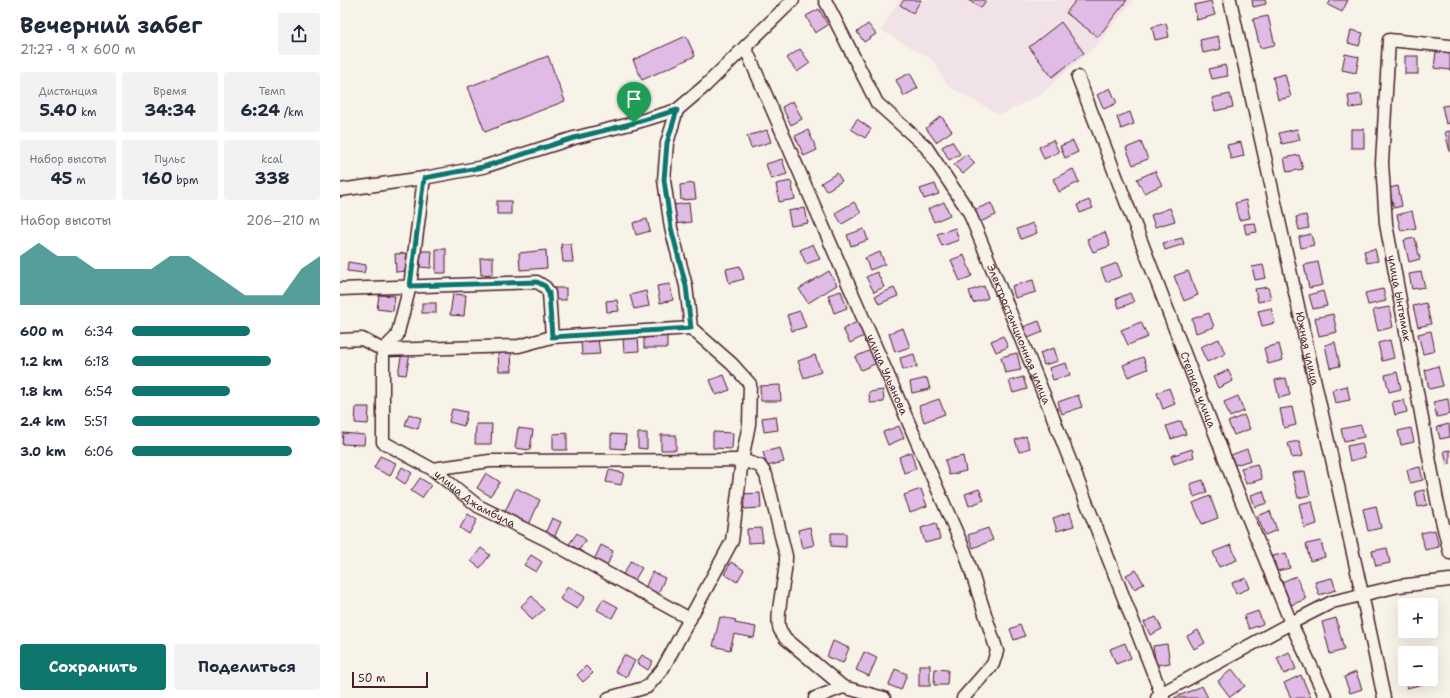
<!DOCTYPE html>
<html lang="ru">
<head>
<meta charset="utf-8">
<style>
	body { margin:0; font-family:"Shantell Sans",sans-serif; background:#f2f2f3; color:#1f2937; height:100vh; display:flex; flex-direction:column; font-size:15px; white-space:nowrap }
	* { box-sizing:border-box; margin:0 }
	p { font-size:13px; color:#747a83 }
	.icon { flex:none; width:22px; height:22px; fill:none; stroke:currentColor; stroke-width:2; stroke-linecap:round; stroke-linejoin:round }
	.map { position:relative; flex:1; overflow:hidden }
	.drawer { display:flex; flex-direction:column; background:#fff; width:340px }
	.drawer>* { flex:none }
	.controls { position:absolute; left:1058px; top:598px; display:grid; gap:8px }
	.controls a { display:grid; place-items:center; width:40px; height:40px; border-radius:4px; background:#fff; box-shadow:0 4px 16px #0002; font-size:20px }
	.scale { position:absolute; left:12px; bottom:10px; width:76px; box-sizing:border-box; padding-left:4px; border:2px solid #4a1f2b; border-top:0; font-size:11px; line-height:14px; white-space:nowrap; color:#4a1f2b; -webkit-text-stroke:3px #f7f3e8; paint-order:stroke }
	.pin { position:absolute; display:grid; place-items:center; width:34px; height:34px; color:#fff; margin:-41px -17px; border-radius:50% 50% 50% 0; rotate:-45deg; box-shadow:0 0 4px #0007 }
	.pin .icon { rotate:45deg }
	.round { display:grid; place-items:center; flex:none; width:42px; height:42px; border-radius:4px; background:#f2f2f3 }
	.head { display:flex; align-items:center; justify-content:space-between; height:68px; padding:0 20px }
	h1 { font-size:22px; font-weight:700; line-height:30px }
	.figures { display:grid; grid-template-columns:repeat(3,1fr); gap:6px; height:68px; padding:4px 20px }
	.figures div { display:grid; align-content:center; border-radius:4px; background:#f2f2f3; text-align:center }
	.figures b { font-size:17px; font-weight:700 }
	.figures small { font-size:11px; font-weight:400 }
	.figures p { font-size:11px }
	.chart { height:112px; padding:8px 20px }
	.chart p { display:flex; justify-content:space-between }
	.chart svg { width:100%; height:72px; margin-top:4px; fill:#0f766e; opacity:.7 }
	.primary-button { display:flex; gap:8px; margin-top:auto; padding:8px 20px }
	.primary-button a { flex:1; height:46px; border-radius:4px; background:#0f766e; color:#fff; font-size:16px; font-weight:700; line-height:46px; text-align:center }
	.primary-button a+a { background:#f2f2f3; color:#1f2937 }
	ul { padding:0 20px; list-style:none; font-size:13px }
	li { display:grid; grid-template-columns:64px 48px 1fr; align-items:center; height:30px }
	li i { height:10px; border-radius:5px; background:#0f766e }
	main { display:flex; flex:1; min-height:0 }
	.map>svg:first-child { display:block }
</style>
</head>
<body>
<main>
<section class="drawer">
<div class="head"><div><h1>Вечерний забег</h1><p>21:27 · 9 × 600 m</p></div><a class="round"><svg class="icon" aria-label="share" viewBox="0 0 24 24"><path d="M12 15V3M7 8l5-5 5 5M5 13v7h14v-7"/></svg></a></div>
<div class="figures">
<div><p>Дистанция</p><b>5.40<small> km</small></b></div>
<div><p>Время</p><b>34:34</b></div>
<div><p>Темп</p><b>6:24<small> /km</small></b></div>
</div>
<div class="figures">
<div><p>Набор высоты</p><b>45<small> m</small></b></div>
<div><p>Пульс</p><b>160<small> bpm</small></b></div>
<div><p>kcal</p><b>338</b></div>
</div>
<div class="chart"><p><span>Набор высоты</span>206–210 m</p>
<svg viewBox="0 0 160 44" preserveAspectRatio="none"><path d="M0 44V14L10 6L20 14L30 14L40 22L50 22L60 22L70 22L80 14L90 14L100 22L110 30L120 38L130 38L140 38L150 22L160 14V44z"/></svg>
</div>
<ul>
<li><b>600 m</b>6:34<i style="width:63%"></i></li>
<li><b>1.2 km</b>6:18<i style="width:74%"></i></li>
<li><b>1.8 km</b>6:54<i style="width:52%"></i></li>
<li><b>2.4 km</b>5:51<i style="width:100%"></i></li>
<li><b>3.0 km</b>6:06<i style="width:85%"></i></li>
</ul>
<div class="primary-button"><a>Сохранить</a><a>Поделиться</a></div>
</section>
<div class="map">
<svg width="1110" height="698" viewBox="0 0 1110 698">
	<rect width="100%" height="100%" fill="#f7f3e8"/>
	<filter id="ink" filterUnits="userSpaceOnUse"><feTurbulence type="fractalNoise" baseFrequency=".025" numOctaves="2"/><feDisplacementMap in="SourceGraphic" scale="8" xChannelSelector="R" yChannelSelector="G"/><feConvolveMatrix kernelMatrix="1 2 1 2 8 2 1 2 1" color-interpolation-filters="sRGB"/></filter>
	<g filter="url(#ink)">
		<path fill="#f0e2e7" d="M559 0H793L759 43 701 94 660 115 607 85 593 60 541 30Z"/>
		<g fill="#dfbbe5" stroke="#4a1f2b">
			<path d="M564 0H581L573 13 560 5Z"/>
			<path d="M628 0H646L641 8Z"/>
			<path d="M736 0H787L758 37 726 13Z"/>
			<path d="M912 0H925L926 4 913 7Z"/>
			<path d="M991 0H1008L1002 12 988 5Z"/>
			<path d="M871 1 875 15 857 20 854 5Z"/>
			<path d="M479 9 488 25 475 33 466 16Z"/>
			<path d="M928 16 935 45 920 48 913 19Z"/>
			<path d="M721 22 744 53 712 77 689 47Z"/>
			<path d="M826 23 829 37 815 40 812 27Z"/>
			<path d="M528 24 536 34 524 42 517 32Z"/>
			<path d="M1011 30 1023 33 1019 46 1008 43Z"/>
			<path d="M346 36 355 56 302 80 293 60Z"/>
			<path d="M878 36 881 49 863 53 860 40Z"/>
			<path d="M460 49 470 63 457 72 447 58Z"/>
			<path d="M1096 51 1110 53V70L1094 68Z"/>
			<path d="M1005 54 1019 57 1016 73 1002 70Z"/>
			<path d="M208 56 225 101 145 132 128 87Z"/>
			<rect x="1065" y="56" width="13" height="18"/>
			<path d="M885 65 888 76 872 79 869 69Z"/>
			<path d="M570 73 578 88 564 96 556 80Z"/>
			<path d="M945 74 951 97 938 100 933 77Z"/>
			<path d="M770 88 777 103 764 109 757 95Z"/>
			<path d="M890 94 893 107 875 111 872 98Z"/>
			<path d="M1021 94 1023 106 1010 108 1008 96Z"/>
			<path d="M453 101 462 119 451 125 442 107Z"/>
			<path d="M1110 105V123L1106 124 1102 106Z"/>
			<path d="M790 112 794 124 781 129 777 117Z"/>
			<path d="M601 116 612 131 596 142 586 128Z"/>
			<path d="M517 119 531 129 525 138 511 129Z"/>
			<path d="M957 129 960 140 942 144 939 133Z"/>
			<rect x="1011" y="129" width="13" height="19"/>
			<path d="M427 130 431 142 411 148 407 136Z"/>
			<path d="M468 130 477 150 464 156 455 136Z"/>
			<path d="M1110 131V152L1105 132Z"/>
			<path d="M713 140 719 152 704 159 699 147Z"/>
			<path d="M612 141 620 154 609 160 602 147Z"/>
			<path d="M733 141 738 152 725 158 720 146Z"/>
			<path d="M801 142 808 159 793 165 786 148Z"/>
			<path d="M901 142 904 156 891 159 887 145Z"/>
			<path d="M626 154 635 163 623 174 614 165Z"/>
			<path d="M959 155 963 169 947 172 944 158Z"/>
			<path d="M442 159 447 174 431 179 426 164Z"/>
			<path d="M733 169 739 182 719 192 713 179Z"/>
			<path d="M815 171 822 185 804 193 797 179Z"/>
			<path d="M497 173 502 181 486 191 481 183Z"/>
			<path d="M451 181 455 199 439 202 436 184Z"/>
			<path d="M354 183 356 199 341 200 340 185Z"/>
			<path d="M595 184 599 194 584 199 580 189Z"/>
			<path d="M1058 186 1062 206 1054 208 1049 188Z"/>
			<path d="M749 200 753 208 740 213 737 205Z"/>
			<path d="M906 200 910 218 899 220 895 203Z"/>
			<rect x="157" y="201" width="14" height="13"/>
			<path d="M514 202 521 213 502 224 495 213Z"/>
			<path d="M604 202 610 215 594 222 588 209Z"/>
			<path d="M349 203 351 222 335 224 333 205Z"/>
			<path d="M651 203 656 215 640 222 634 210Z"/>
			<path d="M465 208 468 223 451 226 448 211Z"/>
			<path d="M830 208 835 221 815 227 811 215Z"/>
			<path d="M1072 211 1076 228 1061 231 1057 215Z"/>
			<path d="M966 215 969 228 959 230 956 217Z"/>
			<path d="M307 219 310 231 296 235 293 223Z"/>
			<path d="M693 223 697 233 681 239 677 229Z"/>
			<path d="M915 223 917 232 906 234 904 224Z"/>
			<path d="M615 228 619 240 602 246 597 234Z"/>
			<path d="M524 229 528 240 511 246 507 235Z"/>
			<path d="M765 232 770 246 753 252 747 239Z"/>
			<path d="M971 234 974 245 961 248 959 237Z"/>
			<path d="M842 238 844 244 825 250 823 243Z"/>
			<path d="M1075 238 1080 259 1069 262 1064 240Z"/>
			<path d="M221 244H231L233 262H223Z"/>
			<path d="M473 244 480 259 466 264 460 250Z"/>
			<rect x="96" y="249" width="10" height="24"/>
			<path d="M1035 249 1038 261 1027 263 1024 251Z"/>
			<path d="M206 250 207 268 180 270 179 253Z"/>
			<path d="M81 251H92L91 268 80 267Z"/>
			<path d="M540 252 545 264 530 270 525 258Z"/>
			<path d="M66 253 67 271 56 272 55 254Z"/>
			<path d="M624 255 632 276 620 281 611 260Z"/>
			<path d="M153 257V274L141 275 140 258Z"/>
			<path d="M8 262 26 265 24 273 7 271Z"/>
			<path d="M978 262 983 285 969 288 964 265Z"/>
			<path d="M777 263 782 276 766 282 761 269Z"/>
			<path d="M923 265 926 278 915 280 912 267Z"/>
			<path d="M400 266 404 279 389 283 386 269Z"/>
			<path d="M489 271 497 285 468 303 459 289Z"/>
			<path d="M848 271 858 295 844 301 834 276Z"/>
			<path d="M537 272 544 287 534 292 526 277Z"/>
			<path d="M1081 272 1085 287 1072 289 1069 274Z"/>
			<path d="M693 280 696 292 675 298 672 286Z"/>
			<path d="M330 284 333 300 320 303 317 286Z"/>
			<path d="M644 286 648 298 633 303 629 291Z"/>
			<path d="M928 287 931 299 918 302 915 289Z"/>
			<rect x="214" y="288" width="12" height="12"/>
			<path d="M554 288 558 296 539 304 535 296Z"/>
			<path d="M1043 289 1046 301 1028 305 1025 293Z"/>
			<path d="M306 291 309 306 294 309 290 295Z"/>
			<path d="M501 291 507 308 494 313 488 295Z"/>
			<path d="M983 291 987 306 973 309 969 295Z"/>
			<path d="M790 293 794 302 779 308 776 299Z"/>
			<path d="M113 294 126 295 124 316 110 315Z"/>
			<path d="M39 295 55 296 53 311 37 309Z"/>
			<path d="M277 300 279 311 267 312 266 301Z"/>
			<rect x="82" y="303" width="14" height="10"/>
			<path d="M1086 303 1091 324 1078 327 1073 306Z"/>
			<path d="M1049 307 1053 327 1038 331 1033 310Z"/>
			<path d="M931 308 935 323 922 326 918 311Z"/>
			<path d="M460 311 466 327 452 331 447 315Z"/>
			<path d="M869 313 874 327 856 333 852 319Z"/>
			<path d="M993 314 997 332 979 336 975 318Z"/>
			<path d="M699 321 703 332 688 338 683 327Z"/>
			<path d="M517 322 524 336 510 343 503 329Z"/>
			<path d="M801 322 808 337 788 345 781 330Z"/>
			<path d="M563 328 570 347 555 352 549 333Z"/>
			<path d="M1091 331 1095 351 1083 354 1078 334Z"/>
			<rect x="304" y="336" width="23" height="12"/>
			<path d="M663 336 668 347 656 352 651 341Z"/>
			<path d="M298 337 299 351 284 352 283 338Z"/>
			<path d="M258 339 260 354 242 355 241 340Z"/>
			<path d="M879 339 885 354 867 362 860 347Z"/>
			<path d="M1050 340 1054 358 1042 361 1038 343Z"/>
			<path d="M995 342 1000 366 990 368 985 345Z"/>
			<path d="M939 344 943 360 928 364 924 348Z"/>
			<path d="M714 348 718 361 704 365 700 353Z"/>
			<path d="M531 350 537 363 521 370 515 357Z"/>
			<path d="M62 352 70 353 66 375 58 374Z"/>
			<path d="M171 352 172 371H159L158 353Z"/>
			<path d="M677 353 681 370 665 373 661 357Z"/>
			<path d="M574 354 577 367 563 370 560 358Z"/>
			<path d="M475 355 481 372 464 378 458 361Z"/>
			<path d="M803 357 808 369 788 377 783 365Z"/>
			<path d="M726 363 730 375 713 380 709 368Z"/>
			<path d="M1098 366 1103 386 1089 389 1085 370Z"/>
			<path d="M888 370 893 381 878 388 873 377Z"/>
			<path d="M1057 372 1061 389 1049 392 1045 375Z"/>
			<path d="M384 375 390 390 376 395 370 380Z"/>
			<path d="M683 377 687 389 673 393 669 381Z"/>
			<path d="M587 378 590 389 572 393 570 382Z"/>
			<path d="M946 378 950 395 939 398 935 380Z"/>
			<path d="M440 385 441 401H421L420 386Z"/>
			<path d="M1007 386 1010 400 995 403 992 390Z"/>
			<path d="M829 388 835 404 823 409 817 393Z"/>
			<path d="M543 390 544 402 530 403 529 392Z"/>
			<path d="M738 395 742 407 722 414 718 402Z"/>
			<path d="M898 396 904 411 890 417 884 402Z"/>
			<path d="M599 399 605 414 584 422 579 406Z"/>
			<path d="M1108 399 1110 414 1097 417 1093 402Z"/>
			<path d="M1064 400 1067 412 1055 415 1052 402Z"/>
			<path d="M16 407H29L28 424 15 423Z"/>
			<path d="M952 407 956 425 944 428 940 409Z"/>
			<path d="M112 409 127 412 124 426 109 422Z"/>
			<path d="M69 414 81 418 78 429 65 425Z"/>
			<path d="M904 415 910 429 894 435 888 422Z"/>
			<path d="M436 416 438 430 424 432 422 418Z"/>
			<path d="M841 421 846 434 831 439 826 426Z"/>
			<path d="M136 424H152L151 444H135Z"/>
			<path d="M1109 424 1110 437 1100 439 1097 427Z"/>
			<path d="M1021 425 1024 437 1004 441 1001 429Z"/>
			<path d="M559 426 564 438 548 445 543 432Z"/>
			<path d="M178 428 193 430 190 450 175 448Z"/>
			<path d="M1071 428 1074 442 1061 445 1058 431Z"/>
			<path d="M373 432 393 433 392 449 373 448Z"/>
			<path d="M3 433 25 435 24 445 2 444Z"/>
			<path d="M227 433V450H213V434Z"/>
			<path d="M298 433H307V449L298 448Z"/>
			<path d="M271 434 286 435 285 449 271 448Z"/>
			<rect x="321" y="435" width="15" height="15"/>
			<path d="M686 436 690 448 679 452 675 440Z"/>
			<path d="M959 441 963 456 952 458 948 443Z"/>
			<path d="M1022 443 1025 457 1010 461 1007 446Z"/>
			<path d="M440 448 444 462 427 466 423 452Z"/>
			<path d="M852 449 854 457 834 464 831 456Z"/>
			<path d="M907 449 911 460 895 465 891 455Z"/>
			<path d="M1110 450V464L1107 465 1104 451Z"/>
			<path d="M571 452 576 469 564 473 559 457Z"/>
			<path d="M40 456 56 463 50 476 34 468Z"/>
			<path d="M623 456 626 471 609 475 605 460Z"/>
			<path d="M917 464 922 479 906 484 901 468Z"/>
			<path d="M62 467 72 473 65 484 56 478Z"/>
			<path d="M1080 467 1083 480 1070 483 1067 470Z"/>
			<path d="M269 470 284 473 281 485 266 482Z"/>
			<path d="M965 471 970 495 958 498 952 473Z"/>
			<path d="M146 473 160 482 150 496 137 488Z"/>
			<path d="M80 478 91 485 82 498 71 491Z"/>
			<path d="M863 480 867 492 854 497 850 484Z"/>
			<path d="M176 488 200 500 188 527 163 516Z"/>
			<path d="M581 489 587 506 570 512 564 495Z"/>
			<path d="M639 489 644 500 629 506 625 494Z"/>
			<path d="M1084 490 1087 505 1078 507 1075 492Z"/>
			<path d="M923 491 927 503 915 507 911 495Z"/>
			<path d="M420 493 421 508 404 509 403 494Z"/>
			<path d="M870 496 878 518 862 524 853 503Z"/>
			<path d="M972 501 977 524 964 528 959 504Z"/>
			<path d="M1036 506 1041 528 1028 531 1023 509Z"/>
			<path d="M930 511 937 530 925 535 917 516Z"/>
			<path d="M730 512 734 526 717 531 713 518Z"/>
			<path d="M128 514 137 520 129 534 120 528Z"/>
			<path d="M212 518 221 522 214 538 205 534Z"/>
			<path d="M596 523 600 539 585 543 581 528Z"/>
			<path d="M470 527 474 545 462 548 458 530Z"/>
			<path d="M421 528 423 542 408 543 407 529Z"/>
			<path d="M648 528 653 540 633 548 628 535Z"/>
			<path d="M1095 530 1099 547 1085 550 1081 533Z"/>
			<path d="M237 533 246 540 239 550 229 544Z"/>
			<path d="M491 533H506V547L491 546Z"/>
			<path d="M981 541 985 557 970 561 966 544Z"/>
			<path d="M261 545 273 551 267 566 254 560Z"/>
			<path d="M891 545 897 560 879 567 873 552Z"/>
			<path d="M141 548 150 555 140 568 131 561Z"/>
			<path d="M1047 548 1050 563 1036 566 1032 551Z"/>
			<path d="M946 553 950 568 937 571 933 556Z"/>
			<path d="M191 555 202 562 196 572 184 565Z"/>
			<path d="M291 561 302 568 293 583 282 576Z"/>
			<path d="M391 562 404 570 397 582 384 574Z"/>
			<path d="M796 570 804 584 794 589 786 575Z"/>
			<path d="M312 572 325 578 318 594 305 588Z"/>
			<path d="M956 576 966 599 951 605 942 582Z"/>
			<path d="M906 578 910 588 896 594 892 583Z"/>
			<path d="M992 578 996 590 979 595 975 582Z"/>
			<path d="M228 586 245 597 237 609 220 599Z"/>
			<path d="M192 596 204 610 192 620 181 606Z"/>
			<path d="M263 599 278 607 272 618 257 610Z"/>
			<path d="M918 611 923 624 909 629 904 616Z"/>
			<path d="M380 617 396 620 395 623 416 627 414 638 394 634 390 650 373 646Z"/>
			<path d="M816 617 822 629 810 635 804 622Z"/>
			<path d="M996 618 1004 650 990 654 982 622Z"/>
			<path d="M680 625 685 636 674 640 670 629Z"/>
			<path d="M858 630 865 643 854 649 847 636Z"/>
			<path d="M493 641 509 648 503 663 487 657Z"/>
			<path d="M785 643 791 658 776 664 770 649Z"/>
			<path d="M827 644 830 663 816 665 813 646Z"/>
			<path d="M524 652 537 658 529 676 516 670Z"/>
			<path d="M949 652 956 669 944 674 937 658Z"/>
			<path d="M284 655 295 661 286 677 275 671Z"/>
			<path d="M302 655 313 661 308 670 297 663Z"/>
			<rect x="579" y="665" width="11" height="21"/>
			<path d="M1065 665V679H1086L1087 683 1067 688 1061 666Z"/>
			<path d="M246 666 253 673 243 682 237 675Z"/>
			<path d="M555 669 567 674 561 690 549 685Z"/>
			<path d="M595 669 608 670 607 685H594Z"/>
			<path d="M892 669 905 686 890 697 878 681Z"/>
			<path d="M1016 672 1022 689 1010 693 1004 677Z"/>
			<path d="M961 675 971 698H951L944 683Z"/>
			<path d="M862 686 868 698H834Z"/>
		</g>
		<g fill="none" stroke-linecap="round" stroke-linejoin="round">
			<defs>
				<g id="minor">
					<path id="s1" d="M485 0 537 103 586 147 629 212 711 412 823 698"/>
					<path id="s2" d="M890 0 1022 594 1044 698"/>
					<path id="s3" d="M1110 46 1049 40 1042 163 1046 224 1097 500 1110 553"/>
					<path id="s4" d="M405 47 625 552 657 651 653 664 623 698"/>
					<path id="s5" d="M738 77 895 485 951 623 986 698"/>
					<path d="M84 178 70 286 57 336 43 350 179 346 212 337"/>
					<path d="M0 190 84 178 143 167 234 138 294 123 337 110 365 86 453 0"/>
					<path d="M0 289 197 282 205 287 209 293 212 337 351 328"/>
					<path id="s6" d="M0 340 22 339 43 350V442L92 469 138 506 205 539 350 619"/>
					<path d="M92 469 150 461 402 460 420 466 426 475 446 556C447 575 434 617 440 630 441 632 444 635 445 638L503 687"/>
					<path d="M269 698 307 687 322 670 392 541 402 460 409 424 410 384 392 364 351 328 346 286 331 228 324 180 327 143 337 110"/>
					<path d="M475 698 503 687 544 698"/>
					<path d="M817 698 822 693 951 623 992 602 1059 586 1110 580"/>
				</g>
			</defs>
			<use href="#minor" stroke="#4a1f2b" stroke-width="15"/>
			<use href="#minor" stroke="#f7f3e8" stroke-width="12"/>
		</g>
	</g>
	<g fill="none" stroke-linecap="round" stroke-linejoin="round" filter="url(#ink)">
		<defs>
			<path id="route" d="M337 110 327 143 324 180 331 228 346 286 351 328 212 337 209 293 205 286 197 282 70 286 84 178 143 167 234 138 294 123Z"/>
		</defs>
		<use href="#route" stroke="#fff" stroke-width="8"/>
		<use href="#route" stroke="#0f766e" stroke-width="5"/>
	</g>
	<g text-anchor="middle" stroke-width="3" stroke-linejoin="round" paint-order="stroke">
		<g font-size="11" fill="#4a1f2b" stroke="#f7f3e8">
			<text dy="4" stroke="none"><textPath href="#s3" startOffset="321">улица Ынтымак</textPath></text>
			<text dy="4" stroke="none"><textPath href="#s1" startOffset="391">Электростанционная улица</textPath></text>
			<text dy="4" stroke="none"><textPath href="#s2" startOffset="357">Южная улица</textPath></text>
			<text dy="4" stroke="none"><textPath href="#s4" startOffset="357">улица Ульянова</textPath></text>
			<text dy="4" stroke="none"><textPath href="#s5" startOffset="335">Степная улица</textPath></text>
			<text dy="4" stroke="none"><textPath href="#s6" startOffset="246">улица Джамбула</textPath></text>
		</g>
	</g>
</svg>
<div class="controls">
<a>+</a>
<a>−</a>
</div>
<div class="scale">50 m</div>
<div class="pin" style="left:294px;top:123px;background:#1e9e55"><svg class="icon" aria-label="arrive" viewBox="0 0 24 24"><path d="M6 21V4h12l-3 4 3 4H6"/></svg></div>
</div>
</main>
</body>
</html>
